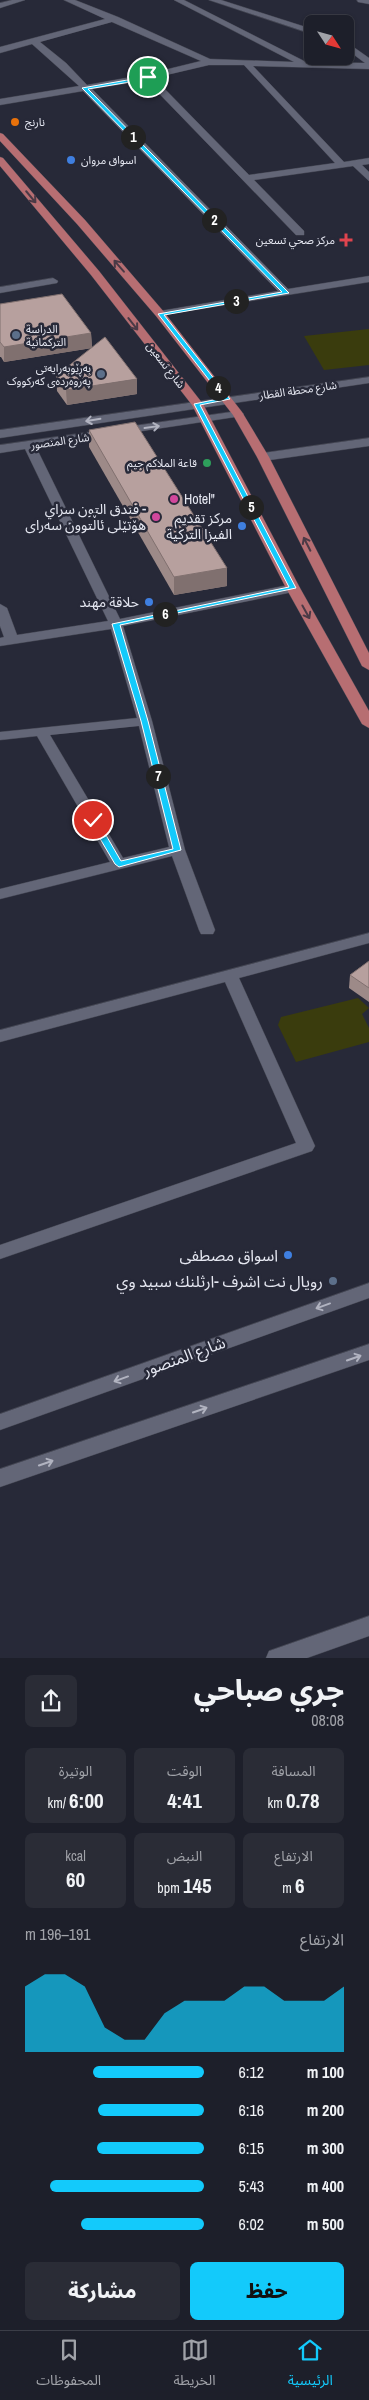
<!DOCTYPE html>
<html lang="ar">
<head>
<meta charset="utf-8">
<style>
	body { margin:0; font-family:"Archivo Narrow","Noto Sans Arabic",sans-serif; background:#2a2c36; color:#f1f3f6; direction:rtl; height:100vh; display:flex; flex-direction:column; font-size:19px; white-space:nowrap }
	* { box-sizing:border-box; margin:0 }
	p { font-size:16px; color:#a0a2a8 }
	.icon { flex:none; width:28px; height:28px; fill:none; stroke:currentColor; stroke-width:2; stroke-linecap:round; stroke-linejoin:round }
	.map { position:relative; height:1658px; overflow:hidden; direction:ltr }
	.details { display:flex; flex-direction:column; background:#1d1f2a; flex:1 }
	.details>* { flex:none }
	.needle { width:32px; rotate:126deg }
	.controls { position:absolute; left:304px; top:15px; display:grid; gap:10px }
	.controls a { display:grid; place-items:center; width:50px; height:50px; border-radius:8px; background:#1d1f2a; box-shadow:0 1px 4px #0004,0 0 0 1px #3b3d47; font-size:25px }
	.pin { position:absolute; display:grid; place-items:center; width:42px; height:42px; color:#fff; margin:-21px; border:2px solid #fff; border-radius:50%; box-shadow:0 1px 5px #0007 }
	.km { position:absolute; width:25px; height:25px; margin:-12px; border-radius:50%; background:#222; color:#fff; font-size:14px; line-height:25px; text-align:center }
	.round { display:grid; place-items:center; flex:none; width:52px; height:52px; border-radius:8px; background:#2a2c36 }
	.summary { display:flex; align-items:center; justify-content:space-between; height:85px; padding:0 25px }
	h1 { font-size:28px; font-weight:800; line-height:38px }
	.figures { display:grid; grid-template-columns:repeat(3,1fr); gap:8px; height:85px; padding:5px 25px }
	.figures div { display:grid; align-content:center; border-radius:8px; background:#2a2c36; text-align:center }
	.figures b { font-size:21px; font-weight:800 }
	.figures small { font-size:14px; font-weight:400 }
	.figures p { font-size:14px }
	.chart { height:140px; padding:10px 25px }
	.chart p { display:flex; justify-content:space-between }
	.chart svg { width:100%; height:90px; margin-top:5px; fill:#13cafb; opacity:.7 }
	.primary-button { display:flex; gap:10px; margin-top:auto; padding:10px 25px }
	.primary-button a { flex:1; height:58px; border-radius:8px; background:#13cafb; color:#111; font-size:20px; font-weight:800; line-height:58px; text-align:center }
	.primary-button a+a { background:#2a2c36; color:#f1f3f6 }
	ul { padding:0 25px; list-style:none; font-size:16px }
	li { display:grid; grid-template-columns:80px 60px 1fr; align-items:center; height:38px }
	li i { height:12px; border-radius:6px; background:#13cafb }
	.tabs { display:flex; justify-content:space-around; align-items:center; height:70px; border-top:1px solid #3b3d47; background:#1d1f2a; font-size:14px; color:#a0a2a8 }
	.tabs a { display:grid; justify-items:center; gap:2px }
	.tabs .current { color:#13cafb }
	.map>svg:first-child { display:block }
</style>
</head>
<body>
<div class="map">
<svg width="369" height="1658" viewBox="0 0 369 1658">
	<rect width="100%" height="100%" fill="#272938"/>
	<g fill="#3a3c0d">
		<path d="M369 329V365L324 370 304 336Z"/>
		<path d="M358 998 369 1008 362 1014 369 1028V1042L296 1062 278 1025 281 1017Z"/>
	</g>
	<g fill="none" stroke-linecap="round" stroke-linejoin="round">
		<defs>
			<g id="minor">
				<path d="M12 0H25L0 8V3Z"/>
				<path d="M64 0H75L118 17 210 59 294 62 174 0H184L306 62 365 63 345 48V41L369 58V69L253 66 344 162 369 158V164L362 165 369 172V181L353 166 254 180 304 231V235H296L146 80 92 89 288 289 369 276V282L156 316V312L160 311 278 291 83 91 0 105V99L79 86 32 44 0 53V47L105 19ZM112 22 201 61 148 74 87 85 66 63 40 42ZM209 65H244L335 163 249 175 154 78Z"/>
				<path d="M209 0H221L312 29V34Z"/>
				<path d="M357 0H369V4L358 2Z"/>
				<path d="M53 278 58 281 57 283 0 293V287Z"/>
				<path d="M369 377V383L0 438V430Z"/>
				<path d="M238 411 244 414 242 416 36 447 120 619 293 584 300 588 293 592 123 626 152 721 185 850 215 930 213 934H201L199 930 172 856 0 899V889L110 862 37 736 0 740V732L137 718 111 629 0 646V638L4 637 0 626V604L7 608 17 635 108 621 25 449 0 453V445ZM139 726 169 847 123 858 50 735Z"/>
				<path d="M369 438V446L263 461 257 457 263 453Z"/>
				<path d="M369 933V943L239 978 315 1146 312 1151 0 1259V1245L296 1143 225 982 0 1042V1030Z"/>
				<path d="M369 1283V1298L0 1430V1414Z"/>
				<path d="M369 1344V1360L0 1487V1469Z"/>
				<path d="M369 1616V1636L307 1658H266L269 1651Z"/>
			</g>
			<g id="major">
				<path d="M0 133 3 134 85 220 164 312 242 412 269 457 369 653V670L362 666 257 457 233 415 156 316 77 224 0 141Z"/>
				<path d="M0 157 3 158 99 271 203 404 300 588 369 711V728L362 724 286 588 192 405 91 275 0 166Z"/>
			</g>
		</defs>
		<use href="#minor" stroke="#434551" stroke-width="1"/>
		<use href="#major" stroke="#434551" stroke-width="1"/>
		<use href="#minor" fill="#636677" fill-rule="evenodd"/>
		<use href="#major" fill="#b76e72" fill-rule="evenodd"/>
	</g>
	<g fill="#9d8a88">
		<path d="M0 304 91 333 92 348 4 362 1 357H0Z"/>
		<path d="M56 376 137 394 67 405 57 391Z"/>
		<path d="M89 430 227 586 174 595 89 447Z"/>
		<path d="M369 961V1002L349 988 350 975Z"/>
	</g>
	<g fill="#80706f">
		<path d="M91 333 92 348 4 362V347Z"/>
		<path d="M137 379V394L67 405 66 390Z"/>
		<path d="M227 568V586L174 595V577Z"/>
	</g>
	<g fill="#b7a09e" stroke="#80706f">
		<path d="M62 294 91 333 4 347 0 342V304Z"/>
		<path d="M105 337 137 379 66 390 56 376Z"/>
		<path d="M135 422 227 568 174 577 89 430Z"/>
		<path d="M369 961V988L350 975Z"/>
	</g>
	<defs><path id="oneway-shaft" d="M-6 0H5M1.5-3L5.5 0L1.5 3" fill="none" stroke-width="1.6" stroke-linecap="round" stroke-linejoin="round" transform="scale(1.25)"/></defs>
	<g stroke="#4b3a46">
		<use href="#oneway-shaft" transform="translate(31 197) rotate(50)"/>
		<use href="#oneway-shaft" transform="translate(119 266) rotate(-131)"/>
		<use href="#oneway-shaft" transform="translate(133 324) rotate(52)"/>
		<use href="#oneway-shaft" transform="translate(307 544) rotate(-117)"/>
		<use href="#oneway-shaft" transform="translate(306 612) rotate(61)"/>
	</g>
	<g stroke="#b1b3c0">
		<use href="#oneway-shaft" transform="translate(93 420) rotate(171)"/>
		<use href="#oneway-shaft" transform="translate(152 427) rotate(-8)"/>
		<use href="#oneway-shaft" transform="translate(323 1306) rotate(160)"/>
		<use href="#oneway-shaft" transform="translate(354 1358) rotate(-19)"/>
		<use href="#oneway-shaft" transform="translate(121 1379) rotate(160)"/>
		<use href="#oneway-shaft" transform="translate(200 1410) rotate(-19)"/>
		<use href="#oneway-shaft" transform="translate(46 1463) rotate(-19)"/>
	</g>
	<path fill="#13cafb" stroke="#fff" d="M150 76 148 79 88 89 289 293 164 315 230 399 200 405 296 588 120 625 148 721 181 850 119 867 115 864 89 820 90 818H96L121 861 173 849 141 721 112 624 289 587 194 404 223 398 158 314 282 292 82 88Z"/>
	<circle fill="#e8710a" stroke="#272938" stroke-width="2" cx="15" cy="122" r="5"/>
	<g fill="#3f7fe0" stroke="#272938" stroke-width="2">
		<circle cx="71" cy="160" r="5"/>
		<circle cx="242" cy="526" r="5"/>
		<circle cx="149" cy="602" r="5"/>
		<circle cx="288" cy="1255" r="5"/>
	</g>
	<path fill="#e0444e" stroke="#272938" stroke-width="2" d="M343.5 232.5h5v5h5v5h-5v5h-5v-5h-5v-5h5z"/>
	<g fill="#5c6f8a" stroke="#272938" stroke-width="2">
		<circle cx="16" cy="335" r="5"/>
		<circle cx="101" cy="374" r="5"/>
		<circle cx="333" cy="1281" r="5"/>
	</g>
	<circle fill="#2e9e5b" stroke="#272938" stroke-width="2" cx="207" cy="463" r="5"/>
	<g fill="#d1479c" stroke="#272938" stroke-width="2">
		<circle cx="174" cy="499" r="5"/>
		<circle cx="156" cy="517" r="5"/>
	</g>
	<g text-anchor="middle" stroke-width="5" stroke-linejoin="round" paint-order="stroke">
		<g font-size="11" fill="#e5e7f1" stroke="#272938" text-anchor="start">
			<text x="25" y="126">نارنج</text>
			<text x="81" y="164">اسواق مروان</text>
			<text x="335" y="244" text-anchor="end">مركز صحي تسعين</text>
			<text x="26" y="333">الدراسة<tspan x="26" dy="13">التركمانية</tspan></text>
			<text x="91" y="372" text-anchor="end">بەڕێوبەرایەتی<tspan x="91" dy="13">پەروەردەی کەرکووک</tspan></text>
			<text x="197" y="467" text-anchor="end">قاعة الملاكم جيم</text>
		</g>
		<g font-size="11" fill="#e5e7f1" stroke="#272938">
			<text transform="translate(166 365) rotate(52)" y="4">شارع تسعين</text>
			<text transform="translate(298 390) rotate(-8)" y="4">شارع محطة القطار</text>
			<text transform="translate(60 441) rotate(-8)" y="4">شارع المنصور</text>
		</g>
		<g font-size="14" fill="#e5e7f1" stroke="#272938" text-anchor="end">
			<text x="184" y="504" text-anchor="start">Hotel"</text>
			<text x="146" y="514">فندق التون سراي -<tspan x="146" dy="16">هۆتێلی ئاڵتوون سەرای</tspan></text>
			<text x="232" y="523">مركز تقديم<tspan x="232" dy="16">الفيزا التركية</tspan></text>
			<text x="139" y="607">حلاقة مهند</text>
		</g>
		<g font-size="16" fill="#e5e7f1" stroke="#272938" text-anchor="end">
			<text x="278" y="1261">اسواق مصطفى</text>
			<text x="323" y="1287">رويال نت اشرف -ارثلنك سبيد وي</text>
		</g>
		<g font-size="16" fill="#e5e7f1" stroke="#272938">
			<text transform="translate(184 1356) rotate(-20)" y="6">شارع المنصور</text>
		</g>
	</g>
</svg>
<div class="controls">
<a><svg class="needle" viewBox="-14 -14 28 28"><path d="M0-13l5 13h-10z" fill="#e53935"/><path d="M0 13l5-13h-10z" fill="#a0a2a8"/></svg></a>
</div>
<div class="pin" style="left:148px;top:77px;background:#1e9e55"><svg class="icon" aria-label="arrive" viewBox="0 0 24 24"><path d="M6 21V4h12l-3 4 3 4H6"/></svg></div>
<div class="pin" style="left:93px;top:820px;background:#d93025"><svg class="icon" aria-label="check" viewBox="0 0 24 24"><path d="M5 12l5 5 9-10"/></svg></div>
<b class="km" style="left:133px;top:137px">1</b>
<b class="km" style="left:214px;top:220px">2</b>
<b class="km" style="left:236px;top:301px">3</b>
<b class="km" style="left:218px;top:388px">4</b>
<b class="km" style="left:251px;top:507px">5</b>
<b class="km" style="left:165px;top:614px">6</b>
<b class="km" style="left:158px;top:776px">7</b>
</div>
<section class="details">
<div class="summary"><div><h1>جري صباحي</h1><p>08:08</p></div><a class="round"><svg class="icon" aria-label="share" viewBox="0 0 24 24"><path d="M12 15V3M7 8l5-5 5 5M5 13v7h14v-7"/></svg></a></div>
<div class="figures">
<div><p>المسافة</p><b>0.78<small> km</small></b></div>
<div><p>الوقت</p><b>4:41</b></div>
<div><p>الوتيرة</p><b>6:00<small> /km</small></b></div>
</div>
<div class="figures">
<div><p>الارتفاع</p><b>6<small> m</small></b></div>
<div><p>النبض</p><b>145<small> bpm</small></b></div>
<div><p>kcal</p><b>60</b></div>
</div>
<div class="chart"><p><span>الارتفاع</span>191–196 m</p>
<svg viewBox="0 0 160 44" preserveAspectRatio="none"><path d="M0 44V12L10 6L20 6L30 12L40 32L50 38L60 38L70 25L80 19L90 19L100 19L110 12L120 12L130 19L140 19L150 19L160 12V44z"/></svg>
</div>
<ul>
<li><b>100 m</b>6:12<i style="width:62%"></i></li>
<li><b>200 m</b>6:16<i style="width:59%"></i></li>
<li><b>300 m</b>6:15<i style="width:60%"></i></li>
<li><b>400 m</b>5:43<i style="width:86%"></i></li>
<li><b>500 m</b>6:02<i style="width:69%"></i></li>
</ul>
<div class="primary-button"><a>حفظ</a><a>مشاركة</a></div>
</section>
<nav class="tabs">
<a class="current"><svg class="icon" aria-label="home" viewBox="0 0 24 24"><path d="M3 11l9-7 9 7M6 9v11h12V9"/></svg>الرئيسية</a>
<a><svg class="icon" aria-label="map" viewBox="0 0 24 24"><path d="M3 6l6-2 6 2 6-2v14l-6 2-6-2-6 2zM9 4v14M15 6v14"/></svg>الخريطة</a>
<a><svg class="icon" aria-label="saved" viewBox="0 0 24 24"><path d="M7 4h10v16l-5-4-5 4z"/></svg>المحفوظات</a>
</nav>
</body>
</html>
